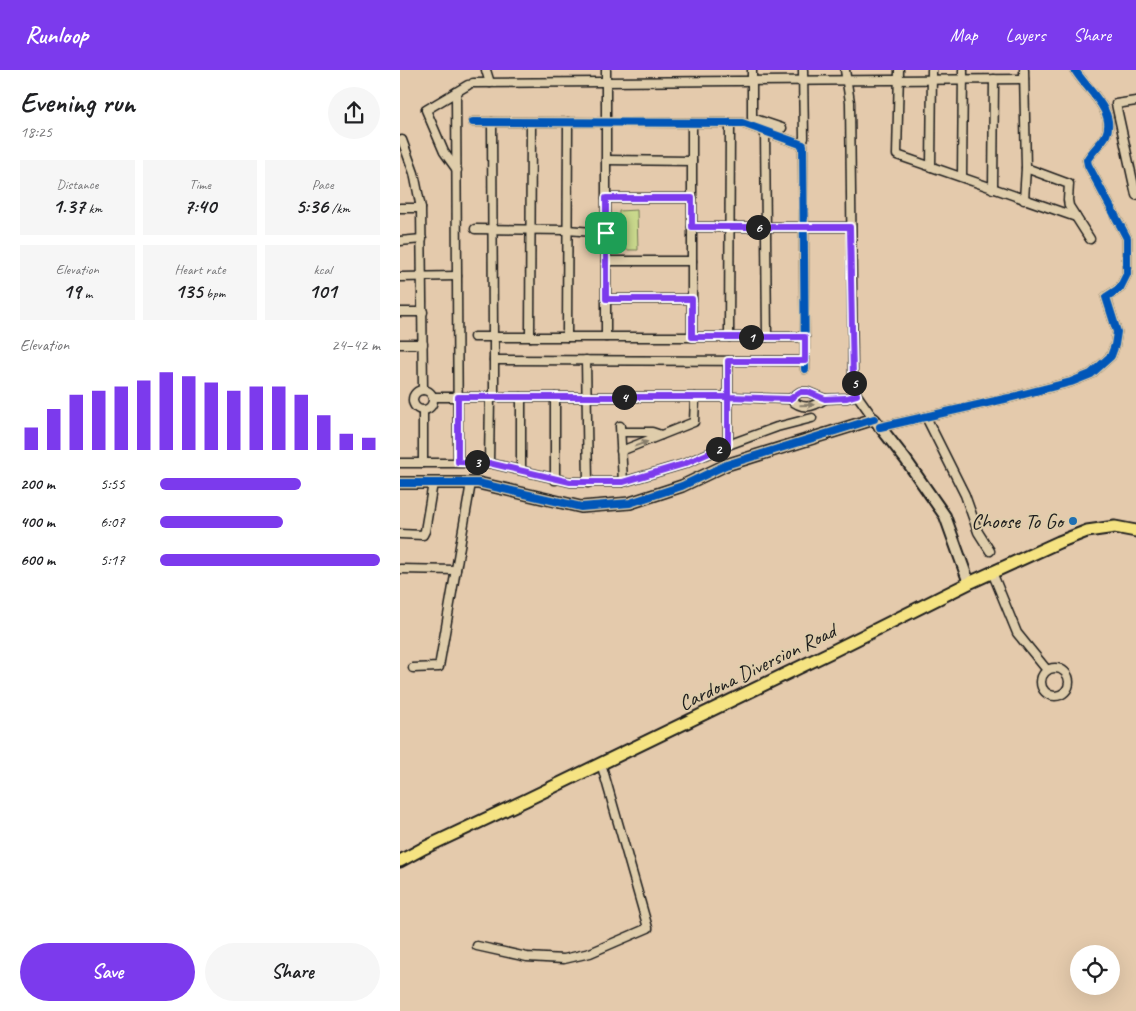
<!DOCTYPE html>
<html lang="en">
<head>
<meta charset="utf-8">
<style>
	body { margin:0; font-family:Caveat,sans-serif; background:#f6f6f6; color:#202124; height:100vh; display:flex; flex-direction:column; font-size:19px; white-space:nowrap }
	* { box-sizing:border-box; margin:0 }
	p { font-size:16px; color:#757577 }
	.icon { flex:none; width:28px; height:28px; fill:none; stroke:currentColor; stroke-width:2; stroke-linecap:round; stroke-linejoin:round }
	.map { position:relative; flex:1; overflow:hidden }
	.panel { display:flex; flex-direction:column; background:#fff; width:400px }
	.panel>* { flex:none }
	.fabs { position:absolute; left:670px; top:875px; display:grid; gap:10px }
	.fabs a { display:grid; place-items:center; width:50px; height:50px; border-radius:50%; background:#fff; box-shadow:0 5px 20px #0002; font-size:25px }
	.pin { position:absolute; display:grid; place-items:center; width:42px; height:42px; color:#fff; margin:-21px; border-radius:10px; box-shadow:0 2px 8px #0006 }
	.km { position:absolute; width:25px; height:25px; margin:-12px; border-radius:50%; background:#222; color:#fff; font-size:14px; line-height:25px; text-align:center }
	.round { display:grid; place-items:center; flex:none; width:52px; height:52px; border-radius:26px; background:#f6f6f6 }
	.overview { display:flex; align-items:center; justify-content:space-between; height:85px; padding:0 20px }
	h1 { font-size:28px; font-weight:600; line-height:38px }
	.metrics { display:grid; grid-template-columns:repeat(3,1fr); gap:8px; height:85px; padding:5px 20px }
	.metrics div { display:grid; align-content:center; border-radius:0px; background:#f6f6f6; text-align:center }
	.metrics b { font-size:21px; font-weight:600 }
	.metrics small { font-size:14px; font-weight:400 }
	.metrics p { font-size:14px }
	.chart { height:140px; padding:10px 20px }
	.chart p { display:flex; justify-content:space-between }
	.chart svg { width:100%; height:90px; margin-top:5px; stroke:#7c3aed; stroke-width:6 }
	.button { display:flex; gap:10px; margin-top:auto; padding:10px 20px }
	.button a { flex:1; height:58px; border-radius:30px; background:#7c3aed; color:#fff; font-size:20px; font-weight:600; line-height:58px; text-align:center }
	.button a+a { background:#f6f6f6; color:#202124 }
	ul { padding:0 20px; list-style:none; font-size:16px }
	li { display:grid; grid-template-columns:80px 60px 1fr; align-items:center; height:38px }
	li i { height:12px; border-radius:6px; background:#7c3aed }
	header { display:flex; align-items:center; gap:30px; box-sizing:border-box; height:70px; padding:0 25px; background:#7c3aed; color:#fff }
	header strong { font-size:24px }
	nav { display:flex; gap:28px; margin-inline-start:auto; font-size:18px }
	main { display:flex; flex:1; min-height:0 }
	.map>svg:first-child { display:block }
</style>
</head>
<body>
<header>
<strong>Runloop</strong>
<nav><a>Map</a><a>Layers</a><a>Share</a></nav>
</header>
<main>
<section class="panel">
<div class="overview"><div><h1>Evening run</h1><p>18:25</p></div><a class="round"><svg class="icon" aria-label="share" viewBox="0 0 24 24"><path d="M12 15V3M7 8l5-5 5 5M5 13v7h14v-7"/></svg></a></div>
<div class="metrics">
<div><p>Distance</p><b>1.37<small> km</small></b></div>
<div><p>Time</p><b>7:40</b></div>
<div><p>Pace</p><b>5:36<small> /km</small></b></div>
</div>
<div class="metrics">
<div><p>Elevation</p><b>19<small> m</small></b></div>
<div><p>Heart rate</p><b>135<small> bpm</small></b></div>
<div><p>kcal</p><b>101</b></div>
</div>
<div class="chart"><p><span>Elevation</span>24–42 m</p>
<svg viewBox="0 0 160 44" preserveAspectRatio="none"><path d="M5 44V33M15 44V24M25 44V17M35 44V15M45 44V13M55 44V10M65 44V6M75 44V8M85 44V11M95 44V15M105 44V13M115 44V13M125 44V17M135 44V27M145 44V36M155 44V38"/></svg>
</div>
<ul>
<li><b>200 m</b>5:55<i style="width:64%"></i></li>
<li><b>400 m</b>6:07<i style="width:56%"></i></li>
<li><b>600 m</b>5:17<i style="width:100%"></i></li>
</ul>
<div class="button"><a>Save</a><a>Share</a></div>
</section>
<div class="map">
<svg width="736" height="941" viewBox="0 0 736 941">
	<rect width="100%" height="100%" fill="#e4caac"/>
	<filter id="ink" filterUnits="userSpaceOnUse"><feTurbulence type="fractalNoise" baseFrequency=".02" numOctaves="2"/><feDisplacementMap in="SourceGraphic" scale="10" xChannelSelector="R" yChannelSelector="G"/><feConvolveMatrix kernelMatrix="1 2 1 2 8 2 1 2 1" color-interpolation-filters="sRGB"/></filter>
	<g filter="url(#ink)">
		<path fill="#c9d88c" stroke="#727a54" d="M237 140 238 180H219V141Z"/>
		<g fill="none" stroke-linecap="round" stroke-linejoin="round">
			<defs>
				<g id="street">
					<path d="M86 0 90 13"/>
					<path d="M206 0V32"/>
					<path d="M352 0V48L382 58"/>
					<path d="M403 0 404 68"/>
					<path d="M445 0 450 32 453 308 457 325 474 349"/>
					<path d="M499 0 497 85 676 147"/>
					<path d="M624 0 626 98 624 130"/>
					<path d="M73 13 624 9"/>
					<path d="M56 22 58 392"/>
					<path d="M736 31 716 34 736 125"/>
					<path d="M206 34V267"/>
					<path d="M73 52 342 53 403 75 405 299"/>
					<path d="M92 52 93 267"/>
					<path d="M292 53V267"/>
					<path d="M365 61 367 267"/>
					<path d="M2 70 14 103 21 138 23 320"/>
					<path d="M206 90 292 91"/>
					<path d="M531 97 532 0"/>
					<path d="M626 98 669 114 668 130 669 136 690 169"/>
					<path d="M57 100 44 82 26 40 68 15"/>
					<path d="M562 107 563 0"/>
					<path d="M593 119 594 9"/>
					<path d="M206 128H292"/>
					<path d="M0 138H21"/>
					<path d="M292 157H450"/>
					<path d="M75 159 167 160 206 163"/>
					<path d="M0 171 22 169"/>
					<path d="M206 191H292"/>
					<path d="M0 207 57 206"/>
					<path d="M206 229H292"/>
					<path d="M0 242H23"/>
					<path d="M74 267H405"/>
					<path d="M130 267 131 53"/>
					<path d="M167 267 168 52"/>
					<path d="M329 267 330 53"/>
					<path d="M94 273V327"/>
					<path d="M0 274H23"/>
					<path d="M94 290 405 291"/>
					<path d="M186 290 188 413"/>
					<circle cx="23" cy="330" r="10"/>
					<path d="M33 327H328L390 329 400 322H408L425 329 447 328 457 325"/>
					<path d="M155 327V410"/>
					<path d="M390 329C402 340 412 338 425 329"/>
					<path d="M23 340V393"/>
					<path d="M526 347 565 425 578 462 590 481"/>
					<path d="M220 356 223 412"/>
					<path d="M480 357 609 328 671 312 691 304 711 286 715 275 717 262 706 227 720 218 727 204V168L688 95 687 90C692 81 701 74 706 65 717 41 685 18 675 0"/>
					<path d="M221 362H252L261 365"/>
					<path d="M328 375V291"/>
					<path d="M221 381 294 352 295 327"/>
					<path d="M0 393H89L170 412H223L284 394 328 375 377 357 412 348"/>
					<path d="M89 393 90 327"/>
					<path d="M121 400V327"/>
					<path d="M0 464 23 465 25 461 33 413"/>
					<path d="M0 499 56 500"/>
					<path d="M592 502 617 563 647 600"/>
					<circle cx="655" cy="612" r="14"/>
					<path d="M13 598 39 597 71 413"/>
					<path d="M77 876 127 887 164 889 190 883 248 858 201 693"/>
				</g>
				<path id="secondary" d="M0 413H78L181 437 230 433 282 416 326 395 474 349 506 390 545 446 569 513"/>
				<path id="primary" d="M0 791 24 778 126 730 429 583 569 513 659 472 687 461 715 457 736 461"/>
			</defs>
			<use href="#street" stroke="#1c1c1c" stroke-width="11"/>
			<use href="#secondary" stroke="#1c1c1c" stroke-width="14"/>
			<use href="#primary" stroke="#1c1c1c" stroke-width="15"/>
			<use href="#street" stroke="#dfcdab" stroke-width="8"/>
			<use href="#secondary" stroke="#dfcdab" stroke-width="10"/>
			<use href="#primary" stroke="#f5e382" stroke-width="11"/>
			<defs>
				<g id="cycleway">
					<path d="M73 52 342 53 403 75 405 299"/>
					<path d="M480 357 609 328 671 312 691 304 711 286 715 275 717 262 706 227 720 218 727 204V168L688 95 687 90C692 81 701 74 706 65 717 41 685 18 675 0"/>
					<path d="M0 413H78L181 437 230 433 282 416 326 395 474 349"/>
				</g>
			</defs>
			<use href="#cycleway" stroke="#dfcdab" stroke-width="11"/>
			<use href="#cycleway" stroke="#0057b8" stroke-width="8"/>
		</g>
		<defs><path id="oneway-solid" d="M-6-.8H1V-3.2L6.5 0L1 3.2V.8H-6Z" transform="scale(1.25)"/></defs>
		<g fill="#877d6b">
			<use href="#oneway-solid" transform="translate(407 335) rotate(-2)"/>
			<use href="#oneway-solid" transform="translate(241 374) rotate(-20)"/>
		</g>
	</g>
	<g fill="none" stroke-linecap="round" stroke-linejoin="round" filter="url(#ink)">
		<defs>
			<path id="route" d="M206 163V229H292V267H405V291H328V375L284 394 223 412H170L89 393 58 392V327H328L390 329 400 322H408L425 329 447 328 457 325 453 308 450 157H292V128H206V163"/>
		</defs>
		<use href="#route" stroke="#fff" stroke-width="10"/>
		<use href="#route" stroke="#7c3aed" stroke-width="6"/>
	</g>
	<circle fill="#1f6fb2" stroke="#dfcdab" stroke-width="2" cx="673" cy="451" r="5"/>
	<g text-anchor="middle" stroke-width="4" stroke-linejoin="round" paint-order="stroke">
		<g font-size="21" fill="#1c1c1c" stroke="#dfcdab" text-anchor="end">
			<text x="663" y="458">Choose To Go</text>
		</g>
		<g font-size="21" fill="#1c1c1c" stroke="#dfcdab">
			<text transform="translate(357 597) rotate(-26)" y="7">Cardona Diversion Road</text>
		</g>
	</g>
</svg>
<div class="fabs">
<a><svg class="icon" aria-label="locate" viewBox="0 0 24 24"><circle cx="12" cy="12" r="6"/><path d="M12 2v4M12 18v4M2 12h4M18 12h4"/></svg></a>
</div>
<div class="pin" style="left:206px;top:163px;background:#1e9e55"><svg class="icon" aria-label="arrive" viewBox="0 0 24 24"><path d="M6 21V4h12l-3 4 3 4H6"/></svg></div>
<b class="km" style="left:351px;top:267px">1</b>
<b class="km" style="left:318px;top:379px">2</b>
<b class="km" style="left:77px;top:392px">3</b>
<b class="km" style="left:224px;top:327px">4</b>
<b class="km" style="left:454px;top:313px">5</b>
<b class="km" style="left:358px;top:157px">6</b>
</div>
</main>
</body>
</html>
